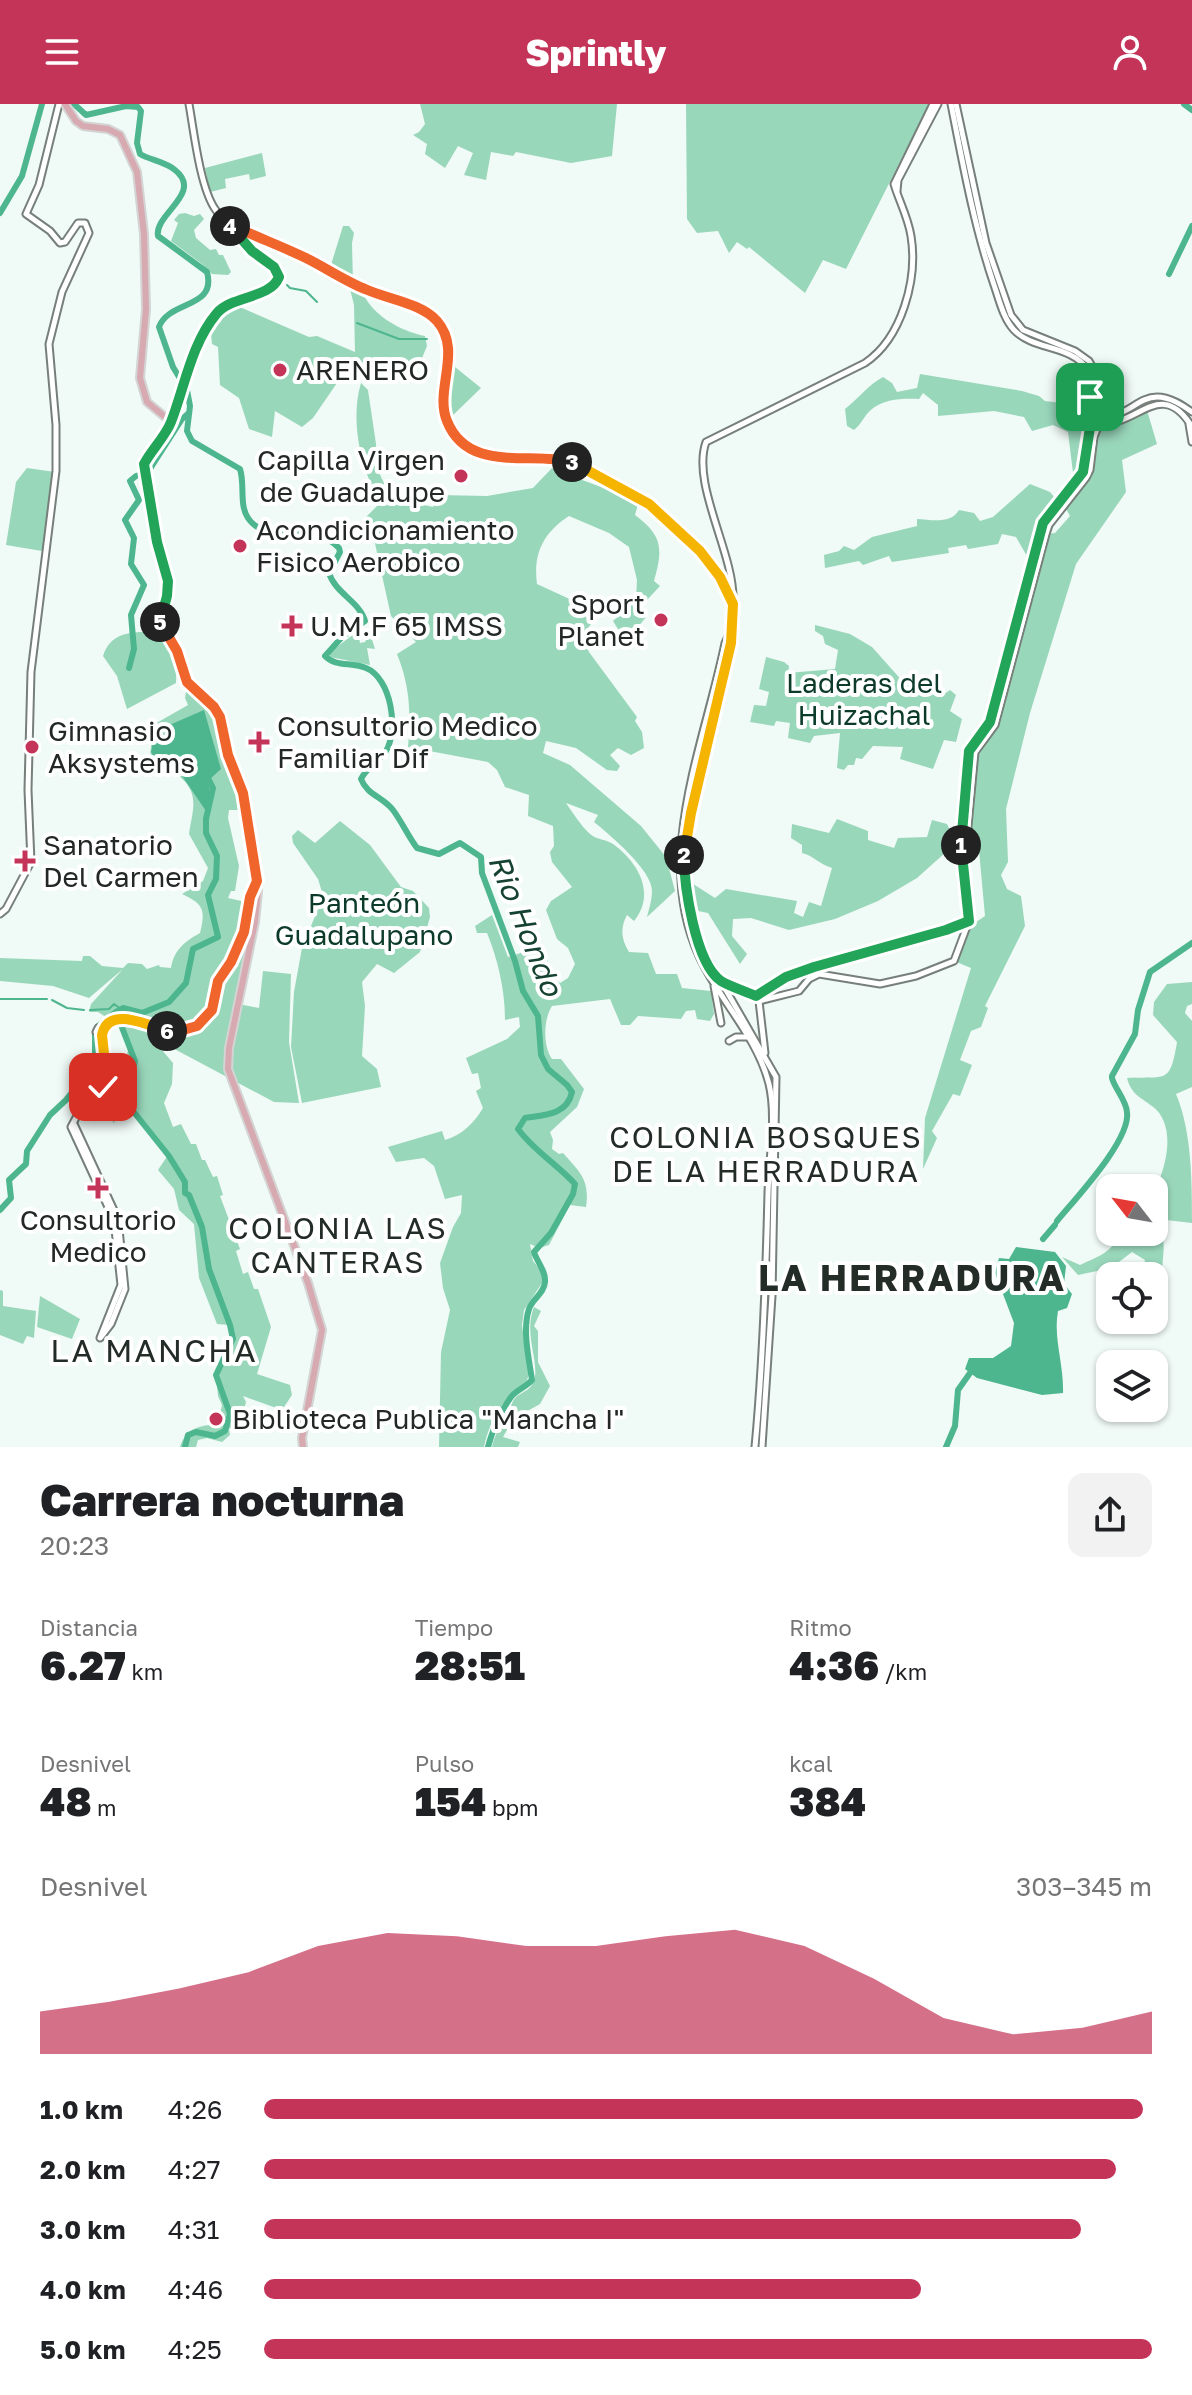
<!DOCTYPE html>
<html lang="es">
<head>
<meta charset="utf-8">
<style>
	body { margin:0; font-family:"Golos Text",sans-serif; background:#f2f2f2; color:#202124; height:100vh; display:flex; flex-direction:column; font-size:30px; white-space:nowrap }
	* { box-sizing:border-box; margin:0 }
	p { font-size:26px; color:#757577 }
	.icon { flex:none; width:44px; height:44px; fill:none; stroke:currentColor; stroke-width:2; stroke-linecap:round; stroke-linejoin:round }
	.map { position:relative; height:1343px; overflow:hidden }
	.drawer { display:flex; flex-direction:column; background:#fff; flex:1 }
	.drawer>* { flex:none }
	.needle { width:52px; rotate:301deg }
	.tools { position:absolute; left:1096px; top:1070px; display:grid; gap:16px }
	.tools a { display:grid; place-items:center; width:72px; height:72px; border-radius:16px; background:#fff; box-shadow:0 2px 6px #0004; font-size:40px }
	.pin { position:absolute; display:grid; place-items:center; width:68px; height:68px; color:#fff; margin:-34px; border-radius:16px; box-shadow:0 4px 12px #0006 }
	.km { position:absolute; width:40px; height:40px; margin:-20px; border-radius:50%; background:#222; color:#fff; font-size:22px; line-height:40px; text-align:center }
	.round { display:grid; place-items:center; flex:none; width:84px; height:84px; border-radius:16px; background:#f2f2f2 }
	.headline { display:flex; align-items:center; justify-content:space-between; height:136px; padding:0 40px }
	h1 { font-size:44px; font-weight:800; line-height:60px }
	.metrics { display:grid; grid-template-columns:repeat(3,1fr); gap:12px; height:136px; padding:8px 40px }
	.metrics div { display:grid; align-content:center }
	.metrics b { font-size:40px; font-weight:800 }
	.metrics small { font-size:22px; font-weight:400 }
	.metrics p { font-size:22px }
	.chart { height:224px; padding:16px 40px }
	.chart p { display:flex; justify-content:space-between }
	.chart svg { width:100%; height:144px; margin-top:8px; fill:#c43458; opacity:.7 }
	ul { padding:0 40px; list-style:none; font-size:26px }
	li { display:grid; grid-template-columns:128px 96px 1fr; align-items:center; height:60px }
	li i { height:20px; border-radius:10px; background:#c43458 }
	header { display:flex; justify-content:space-between; align-items:center; height:104px; padding:0 40px; background:#c43458; color:#fff; font-size:36px; font-weight:800 }
	.map>svg:first-child { display:block }
</style>
</head>
<body>
<header><svg class="icon" aria-label="menu" viewBox="0 0 24 24"><path d="M4 6h16M4 12h16M4 18h16"/></svg>Sprintly<svg class="icon" aria-label="person" viewBox="0 0 24 24"><circle cx="12" cy="8" r="4"/><path d="M4 21q1-7 8-7t8 7"/></svg></header>
<div class="map">
<svg width="1192" height="1343" viewBox="0 0 1192 1343">
	<rect width="100%" height="100%" fill="#f0faf6"/>
	<g fill="#99d7bb">
		<path d="M420 0H617L612 52 571 59 516 48 513 52 491 48 486 76 464 71 473 49 458 42 445 64 425 50 427 40 413 31 419 28 425 20Z"/>
		<path d="M686 0H929L846 165 823 156 805 189 749 143 747 145 737 138 729 149 718 127 697 129 687 115Z"/>
		<path d="M262 49 266 72 250 76 249 70 225 75 226 84 210 88 205 64Z"/>
		<path d="M185 109 194 112 200 110 204 115 194 126 196 134 210 146 216 145 219 151H223L231 168 228 171 212 170 202 160 171 137 178 119 174 116 179 110Z"/>
		<path d="M343 122H349L354 129 352 139 353 180 361 184C369 210 400 227 425 232L427 242 422 254C396 266 369 260 346 277L341 273 313 314 302 323 275 307 272 333 249 325 239 294 220 281 218 243 212 240 211 229 207 228 216 213 229 201H235L309 233 317 232 355 248 354 201 347 173 330 164Z"/>
		<path d="M455 263 481 284 450 314 447 285Z"/>
		<path d="M920 270 1022 287 1039 292 1045 297 1070 300 1080 291 1092 311 1083 368 1044 419 1028 454 1016 433 1002 430 998 440 968 445 966 441 948 444 949 449 892 458 889 452 863 461 859 457 825 464 824 451 839 447 844 442 854 446 872 433 917 422V415C932 416 951 420 959 406L974 409 980 417 993 413 1030 380 1050 388 1055 394 1073 369 1068 328 1053 321 1032 327 1024 313 994 307 938 312V301L923 289 919 295C903 294 884 295 872 305 864 311 862 320 854 326L847 322 845 305C859 294 868 281 883 273L892 279 897 288 917 284Z"/>
		<path d="M361 279 368 286 376 340 375 360 390 392C405 393 418 400 433 403L438 391 487 392 533 384 552 364C581 377 611 384 638 400L635 411C663 432 663 445 654 477L660 482 633 511 646 513 626 538 613 517 636 496 637 476 629 443 609 429 569 412C543 429 533 450 537 480L576 498 591 520 582 532 589 548 637 613 635 617 642 628 644 644 631 651 618 644 610 651 620 662 617 667 607 666 576 644 546 637 543 649 570 661 641 722 666 753 675 787 647 813C649 805 652 796 652 787 652 766 611 732 594 718L598 711 566 699C573 709 581 722 590 730 597 736 606 735 613 740 639 759 656 790 634 817L627 811C620 824 621 835 629 848L648 849 656 870H677L682 884 711 887 714 910 710 917 697 915 695 906 686 907 681 915 638 912 630 921H621L610 895 552 902C543 916 543 942 552 955H561L584 985 577 1003 550 1028 553 1036 552 1045 559 1050 563 1049C580 1068 590 1076 586 1103L570 1101 549 1141 539 1144 530 1140 533 1157 542 1168V1179L524 1206 522 1221 529 1270 526 1279C504 1292 489 1317 484 1343H439L441 1248 450 1206 443 1184 440 1159 453 1123 461 1109 462 1091 445 1095 434 1062 424 1054 396 1058 388 1043 442 1027 445 1036C462 1031 474 1019 483 1004L476 987 481 984 478 969 472 970 466 954 507 935 520 923 519 913 505 916C505 886 498 856 487 829H477L475 822 492 811 508 853 530 846 546 852 554 875 560 879 568 874 575 860 568 844 557 835 546 806 551 797 572 783 552 758 550 748 554 742 553 722 528 712 529 691 505 683 497 666 488 658 408 643C411 609 410 582 397 550L416 538 391 512 374 435 381 424H388L366 417 365 414 381 398C360 367 350 315 361 279Z"/>
		<path d="M1146 303 1157 340 1122 356 1126 388 1076 460 1030 609 1006 705 1008 758 1001 771 1007 785 1021 792 1025 822 985 902 988 904 981 923 971 927 960 956 972 961 960 992 953 990 932 1027 937 1034 923 1065 925 1014 971 864 954 857 967 824 985 812 979 746H966L973 654 995 621 1046 430 1055 429 1070 412 1064 401 1090 366 1094 333 1100 318 1120 316Z"/>
		<path d="M27 364 55 368 42 447 6 441 16 378Z"/>
		<path d="M815 521 850 530 872 543 905 580 940 593 950 586 956 591 950 607 962 615 956 638 944 636 933 665 900 655 903 643 873 642 862 655 856 654 854 661H848L844 666 837 664 840 629 814 632 810 639 788 634 790 619 776 617 774 622 750 618 754 601 766 602 769 588 759 585 766 553 784 558 789 562 788 569 835 565 838 546 825 540 823 532 815 527Z"/>
		<path d="M162 527 177 551 176 579 127 605 117 572 103 552C112 524 138 529 162 527Z"/>
		<path d="M358 527 360 539 365 538 370 529 375 545 367 544 370 561 330 553V548Z"/>
		<path d="M187 582 216 612 221 642 240 689V706H229L228 714 239 762 235 787H231L228 794 250 799 256 783 254 817 234 899 259 904 263 867 291 870 289 938 299 999 274 998 150 932 173 959 172 980 164 999 173 1023 181 1020 191 1040H196L202 1056H205L213 1073 217 1072 223 1091 220 1092 240 1145 236 1147 243 1170 248 1168 254 1185H258L271 1223 257 1270 290 1281 292 1291 282 1306 243 1292 246 1298 241 1317 229 1325 230 1331 222 1338 207 1334 198 1336 196 1343H180C185 1325 200 1320 218 1321L222 1301 218 1292 216 1271 233 1235 230 1221 217 1220 199 1174 194 1120 179 1106 174 1085 158 1066 168 1051 131 1004 113 1019 111 993 128 990C131 975 134 963 127 949L129 946 117 917 119 916 117 912 109 915 98 908H89L91 900 123 865 89 894 53 882 0 877V854L82 857 83 852H90L102 862 123 864 128 859 142 860 147 865 159 861 160 863 171 864C174 846 184 838 200 829 206 805 203 800 182 790L203 777 208 764 189 730C192 707 201 690 179 672 171 665 159 663 151 657L150 653 153 621 188 601 185 594Z"/>
		<path d="M837 715 868 727V736L894 744 898 734 927 733 932 716 947 720 956 739 917 774 878 797 835 815 789 826 751 814 733 815 732 832 747 850 740 860 708 809 693 806C686 795 685 791 690 778L715 794 726 785 797 797 794 809 803 813 809 798 821 802 832 764C819 760 814 752 802 749V741L791 734 792 720 829 729Z"/>
		<path d="M340 717 370 741 401 783 413 787 429 804 430 813 420 848 394 869 377 860 362 878 365 902 362 952 377 965 381 983 302 999 291 943 294 888 302 844 320 800 322 788 318 775 293 739 292 732 298 726 315 739Z"/>
		<path d="M1192 878V900L1187 902 1185 909 1192 917V983L1176 990C1192 1028 1192 1078 1192 1119L1166 1116 1154 1095V1084H1137L1143 1076 1158 1079C1168 1056 1175 1019 1152 1002 1140 993 1131 990 1127 974 1166 972 1170 981 1177 938L1153 911 1154 898 1167 880Z"/>
		<path d="M1154 1111C1168 1138 1163 1142 1162 1169L1154 1176V1172H1142L1145 1156 1132 1148 1111 1164 1078 1171 1062 1153 1080 1161C1101 1151 1110 1150 1121 1128H1154Z"/>
		<path d="M0 1186 3 1187V1202L36 1207 34 1234 27 1232 23 1240 0 1231Z"/>
		<path d="M40 1192 80 1215 72 1235 37 1223Z"/>
		<path d="M534 1203 541 1207 534 1222 538 1227V1258L550 1282 540 1300 513 1315 503 1333 520 1338 518 1343H492C495 1329 501 1322 508 1310 511 1305 511 1298 516 1293 522 1288 531 1286 534 1277 540 1258 523 1230 534 1203Z"/>
	</g>
	<g fill="#4db68e">
		<path d="M204 606 221 665 209 676 210 693 206 707 180 669 155 655 151 648 154 634 167 622Z"/>
		<path d="M1016 1143 1055 1148 1066 1162 1064 1180 1072 1190 1067 1204 1058 1207C1053 1234 1064 1260 1063 1289L1042 1291 977 1274 965 1265 969 1254H993L1011 1242 1014 1219 995 1169 999 1154 1009 1155Z"/>
	</g>
	<g fill="none" stroke-linecap="round" stroke-linejoin="round">
		<g stroke="#4db68e" stroke-width="2">
			<path d="M287 181 290 184 306 187 317 198"/>
			<path d="M357 219 399 235H427"/>
			<path d="M0 895H47"/>
			<path d="M52 896 67 904 84 906"/>
			<path d="M90 906 109 905 114 900 121 905"/>
		</g>
		<g stroke="#4db68e" stroke-width="6">
			<path d="M74 0 86 11 126 2 138 3 141 7 137 39 140 50C150 56 166 58 175 66 204 89 154 110 158 132L207 168C217 205 169 196 159 223L173 263 187 286 190 302 187 327 192 337 240 365C245 380 239 401 248 414 266 442 312 415 339 444L340 448 329 469C335 489 360 498 365 517L342 533 325 552C335 563 352 558 366 564 391 574 399 625 386 647 379 658 367 663 361 675 367 691 383 693 393 706 402 718 408 732 417 744L439 750 460 739 481 753 482 769 515 857 523 887 538 912 541 951 548 965 567 981 572 988C567 1011 545 1011 525 1014L518 1025C534 1047 557 1060 575 1080L573 1090 551 1129 534 1148C537 1158 546 1167 545 1178 544 1190 532 1195 529 1205 522 1226 529 1255 532 1276 526 1283 516 1286 511 1293 501 1307 492 1327 488 1343"/>
			<path d="M1184 0 1192 6"/>
			<path d="M0 109 22 72 42 0"/>
			<path d="M1169 170 1192 122"/>
			<path d="M129 564 134 545 131 511 144 481 131 460 134 434 125 416 139 396 130 377 136 372 148 368 182 315 189 309"/>
			<path d="M98 922 116 908"/>
			<path d="M1112 972 1135 930 1138 906 1150 868 1192 839"/>
			<path d="M0 1106 11 1094 9 1076 26 1060 27 1047 50 1011 66 996 95 960V931"/>
			<path d="M1057 1117C1075 1095 1131 1036 1127 1008 1126 996 1115 985 1112 974"/>
			<path d="M1043 1135 1055 1121"/>
			<path d="M185 1343 188 1331 196 1328 215 1332 225 1327 230 1310 216 1271 233 1235 230 1221 209 1165 202 1123 189 1091 185 1089V1078L169 1052 129 1002 128 991 135 957 116 908 123 904 142 909 169 898 186 879 193 845 218 833 208 791 216 775 217 752 206 729V715L213 684 209 676"/>
			<path d="M946 1343 955 1322 958 1286 970 1269"/>
		</g>
		<defs>
			<g id="secondary">
				<path d="M956 0 986 139 1011 211 1023 226 1075 247 1089 257 1093 264 1101 315 1094 333 1090 366 1086 374 1049 421 1046 430 995 621 975 648 964 764"/>
				<path d="M897 87 898 76 938 0"/>
				<path d="M229 120C254 132 281 142 306 154 326 164 345 177 365 185 387 195 427 199 440 222 461 259 426 308 460 336 499 369 542 345 577 360 632 383 762 468 725 539 705 639 653 753 699 852 719 896 757 932 769 980 777 1013 769 1054 768 1089 766 1173 763 1259 755 1343"/>
				<path d="M1099 304C1122 322 1134 293 1157 293 1170 293 1182 301 1192 308"/>
				<path d="M1099 317C1134 328 1160 270 1192 323"/>
				<path d="M171 318C182 281 193 233 221 205 237 190 271 194 279 173 274 157 258 154 248 143 236 132 224 118 215 105 200 83 194 28 189 0"/>
				<path d="M1189 320 1192 338"/>
				<path d="M733 495C734 449 691 380 706 338L865 259C902 234 918 175 911 132 908 113 899 97 894 80L933 0"/>
				<path d="M730 532 731 539 686 728 684 762 687 797 700 841 776 973 772 1192 762 1343"/>
				<path d="M0 810 6 805 31 758 28 686 31 568 56 367V321L49 240 62 188 89 129 85 119H78L65 138 60 139 50 127 26 110 39 81 59 0"/>
				<path d="M719 876 756 892 759 897 765 949"/>
				<path d="M714 882 721 919"/>
				<path d="M756 892 786 873 814 863 946 826 969 817"/>
				<path d="M759 897 799 887 809 875 819 870 880 880 916 872 954 857 969 817 961 755 969 647 990 618 1043 419 1083 368 1085 360 1092 311 1088 266C1071 240 1034 247 1014 226 1003 214 999 195 994 181 974 122 963 61 951 0"/>
				<path d="M98 924 103 926 100 931 96 928Z"/>
				<path d="M103 925C130 899 153 933 184 926 219 919 208 897 219 875 227 859 237 848 242 831 248 813 248 795 257 778"/>
				<path d="M99 931 104 976 85 997 71 1023 114 1116 121 1181 100 1234"/>
				<path d="M729 937 736 933H747"/>
				<path d="M83 1003 107 978 106 971"/>
				<path d="M74 1020 118 1115 125 1185 111 1220 101 1233"/>
			</g>
			<path id="primary" d="M65 0 76 17 83 22 108 25 120 31 137 68 144 130 146 205 140 274 147 298 171 318 146 356 144 365 157 438 168 477 167 492 160 519 177 547 187 578 220 613 228 651 243 689 254 751 258 787 255 818 229 944 228 965 308 1179 322 1226 302 1334 303 1343"/>
		</defs>
		<use href="#secondary" stroke="#767f7a" stroke-width="9"/>
		<use href="#primary" stroke="#d3d4d3" stroke-width="10"/>
		<use href="#secondary" stroke="#fff" stroke-width="5"/>
		<use href="#primary" stroke="#d7a9b0" stroke-width="6"/>
	</g>
	<g fill="none" stroke-linecap="round" stroke-linejoin="round">
		<defs>
			<path id="split-1" d="M961 741 969 647 990 618 1043 419 1083 368 1092 311 1090 293"/>
			<path id="split-2" d="M684 751C684 781 695 859 721 877 731 883 745 887 756 892L786 873 814 863 946 826 969 817 961 741"/>
			<path id="split-3" d="M572 358 649 400 700 447 720 473 733 500 731 539 691 709 684 751"/>
			<path id="split-4" d="M230 122 229 120C254 132 281 142 306 154 326 164 345 177 365 185 387 195 421 199 437 217 463 247 434 285 447 317 468 370 532 347 572 358"/>
			<path id="split-5" d="M160 518 167 492 168 477 157 438 144 360C152 345 165 333 171 318 185 282 191 240 217 209 233 191 270 195 279 173L274 163 252 147 230 122"/>
			<path id="split-6" d="M160 518 177 547 187 578 214 603 220 613 228 651 243 689 257 777 250 793 244 828 231 858 218 877 212 906 197 922 176 928 167 927"/>
			<path id="split-7" d="M103 983 107 978 102 931C108 901 148 921 167 927"/>
		</defs>
		<use href="#split-1" stroke="#fff" stroke-width="16"/>
		<use href="#split-2" stroke="#fff" stroke-width="16"/>
		<use href="#split-3" stroke="#fff" stroke-width="16"/>
		<use href="#split-4" stroke="#fff" stroke-width="16"/>
		<use href="#split-5" stroke="#fff" stroke-width="16"/>
		<use href="#split-6" stroke="#fff" stroke-width="16"/>
		<use href="#split-7" stroke="#fff" stroke-width="16"/>
		<use href="#split-1" stroke="#22a559" stroke-width="10"/>
		<use href="#split-2" stroke="#22a559" stroke-width="10"/>
		<use href="#split-3" stroke="#f5b400" stroke-width="10"/>
		<use href="#split-4" stroke="#f0652b" stroke-width="10"/>
		<use href="#split-5" stroke="#22a559" stroke-width="10"/>
		<use href="#split-6" stroke="#f0652b" stroke-width="10"/>
		<use href="#split-7" stroke="#f5b400" stroke-width="10"/>
	</g>
	<g fill="#c43458" stroke="#fff" stroke-width="3">
		<circle cx="280" cy="266" r="8"/>
		<circle cx="461" cy="372" r="8"/>
		<circle cx="240" cy="442" r="8"/>
		<circle cx="661" cy="516" r="8"/>
		<path d="M288 510h8v8h8v8h-8v8h-8v-8h-8v-8h8z"/>
		<path d="M255 626h8v8h8v8h-8v8h-8v-8h-8v-8h8z"/>
		<circle cx="32" cy="643" r="8"/>
		<path d="M21 745h8v8h8v8h-8v8h-8v-8h-8v-8h8z"/>
		<path d="M94 1072h8v8h8v8h-8v8h-8v-8h-8v-8h8z"/>
		<circle cx="216" cy="1315" r="8"/>
	</g>
	<g text-anchor="middle" stroke-width="8" stroke-linejoin="round" paint-order="stroke">
		<g font-size="28" fill="#232725" stroke="#fff" text-anchor="start">
			<text x="296" y="276">ARENERO</text>
			<text x="445" y="366" text-anchor="end">Capilla Virgen<tspan x="445" dy="32">de Guadalupe</tspan></text>
			<text x="256" y="436">Acondicionamiento<tspan x="256" dy="32">Fisico Aerobico</tspan></text>
			<text x="645" y="510" text-anchor="end">Sport<tspan x="645" dy="32">Planet</tspan></text>
			<text x="310" y="532">U.M.F 65 IMSS</text>
			<text x="277" y="632">Consultorio Medico<tspan x="277" dy="32">Familiar Dif</tspan></text>
			<text x="48" y="637">Gimnasio<tspan x="48" dy="32">Aksystems</tspan></text>
			<text x="43" y="751">Sanatorio<tspan x="43" dy="32">Del Carmen</tspan></text>
			<text x="98" y="1126" text-anchor="middle">Consultorio<tspan x="98" dy="32">Medico</tspan></text>
			<text x="232" y="1325">Biblioteca Publica "Mancha I"</text>
		</g>
		<g font-size="28" fill="#0c3b2a" stroke="#fff">
			<text x="864" y="589">Laderas del<tspan x="864" dy="32">Huizachal</tspan></text>
			<text x="364" y="809">Panteón<tspan x="364" dy="32">Guadalupano</tspan></text>
		</g>
		<g font-size="30" font-style="italic" fill="#154231" stroke="#fff">
			<text transform="translate(525 821) rotate(68)" y="10">Rio Hondo</text>
		</g>
		<g font-size="30" letter-spacing="2" fill="#242c28" stroke="#fff">
			<text x="766" y="1044">COLONIA BOSQUES<tspan x="766" dy="34">DE LA HERRADURA</tspan></text>
			<text x="338" y="1135">COLONIA LAS<tspan x="338" dy="34">CANTERAS</tspan></text>
		</g>
		<g font-size="32" letter-spacing="2" fill="#242c28" stroke="#fff">
			<text x="154" y="1258">LA MANCHA</text>
		</g>
		<g font-size="36" font-weight="bold" letter-spacing="2" fill="#242c28" stroke="#fff">
			<text x="912" y="1187">LA HERRADURA</text>
		</g>
	</g>
</svg>
<div class="tools">
<a><svg class="needle" viewBox="-14 -14 28 28"><path d="M0-13l5 13h-10z" fill="#e53935"/><path d="M0 13l5-13h-10z" fill="#757577"/></svg></a>
<a><svg class="icon" aria-label="locate" viewBox="0 0 24 24"><circle cx="12" cy="12" r="6"/><path d="M12 2v4M12 18v4M2 12h4M18 12h4"/></svg></a>
<a><svg class="icon" aria-label="layers" viewBox="0 0 24 24"><path d="M12 4l9 5-9 5-9-5zM3 14l9 5 9-5"/></svg></a>
</div>
<div class="pin" style="left:1090px;top:293px;background:#1e9e55"><svg class="icon" aria-label="arrive" viewBox="0 0 24 24"><path d="M6 21V4h12l-3 4 3 4H6"/></svg></div>
<div class="pin" style="left:103px;top:983px;background:#d93025"><svg class="icon" aria-label="check" viewBox="0 0 24 24"><path d="M5 12l5 5 9-10"/></svg></div>
<b class="km" style="left:961px;top:741px">1</b>
<b class="km" style="left:684px;top:751px">2</b>
<b class="km" style="left:572px;top:358px">3</b>
<b class="km" style="left:230px;top:122px">4</b>
<b class="km" style="left:160px;top:518px">5</b>
<b class="km" style="left:167px;top:927px">6</b>
</div>
<section class="drawer">
<div class="headline"><div><h1>Carrera nocturna</h1><p>20:23</p></div><a class="round"><svg class="icon" aria-label="share" viewBox="0 0 24 24"><path d="M12 15V3M7 8l5-5 5 5M5 13v7h14v-7"/></svg></a></div>
<div class="metrics">
<div><p>Distancia</p><b>6.27<small> km</small></b></div>
<div><p>Tiempo</p><b>28:51</b></div>
<div><p>Ritmo</p><b>4:36<small> /km</small></b></div>
</div>
<div class="metrics">
<div><p>Desnivel</p><b>48<small> m</small></b></div>
<div><p>Pulso</p><b>154<small> bpm</small></b></div>
<div><p>kcal</p><b>384</b></div>
</div>
<div class="chart"><p><span>Desnivel</span>303–345 m</p>
<svg viewBox="0 0 160 44" preserveAspectRatio="none"><path d="M0 44V31L10 28L20 24L30 19L40 11L50 7L60 8L70 11L80 11L90 8L100 6L110 11L120 21L130 33L140 38L150 36L160 31V44z"/></svg>
</div>
<ul>
<li><b>1.0 km</b>4:26<i style="width:99%"></i></li>
<li><b>2.0 km</b>4:27<i style="width:96%"></i></li>
<li><b>3.0 km</b>4:31<i style="width:92%"></i></li>
<li><b>4.0 km</b>4:46<i style="width:74%"></i></li>
<li><b>5.0 km</b>4:25<i style="width:100%"></i></li>
</ul>
</section>
</body>
</html>
